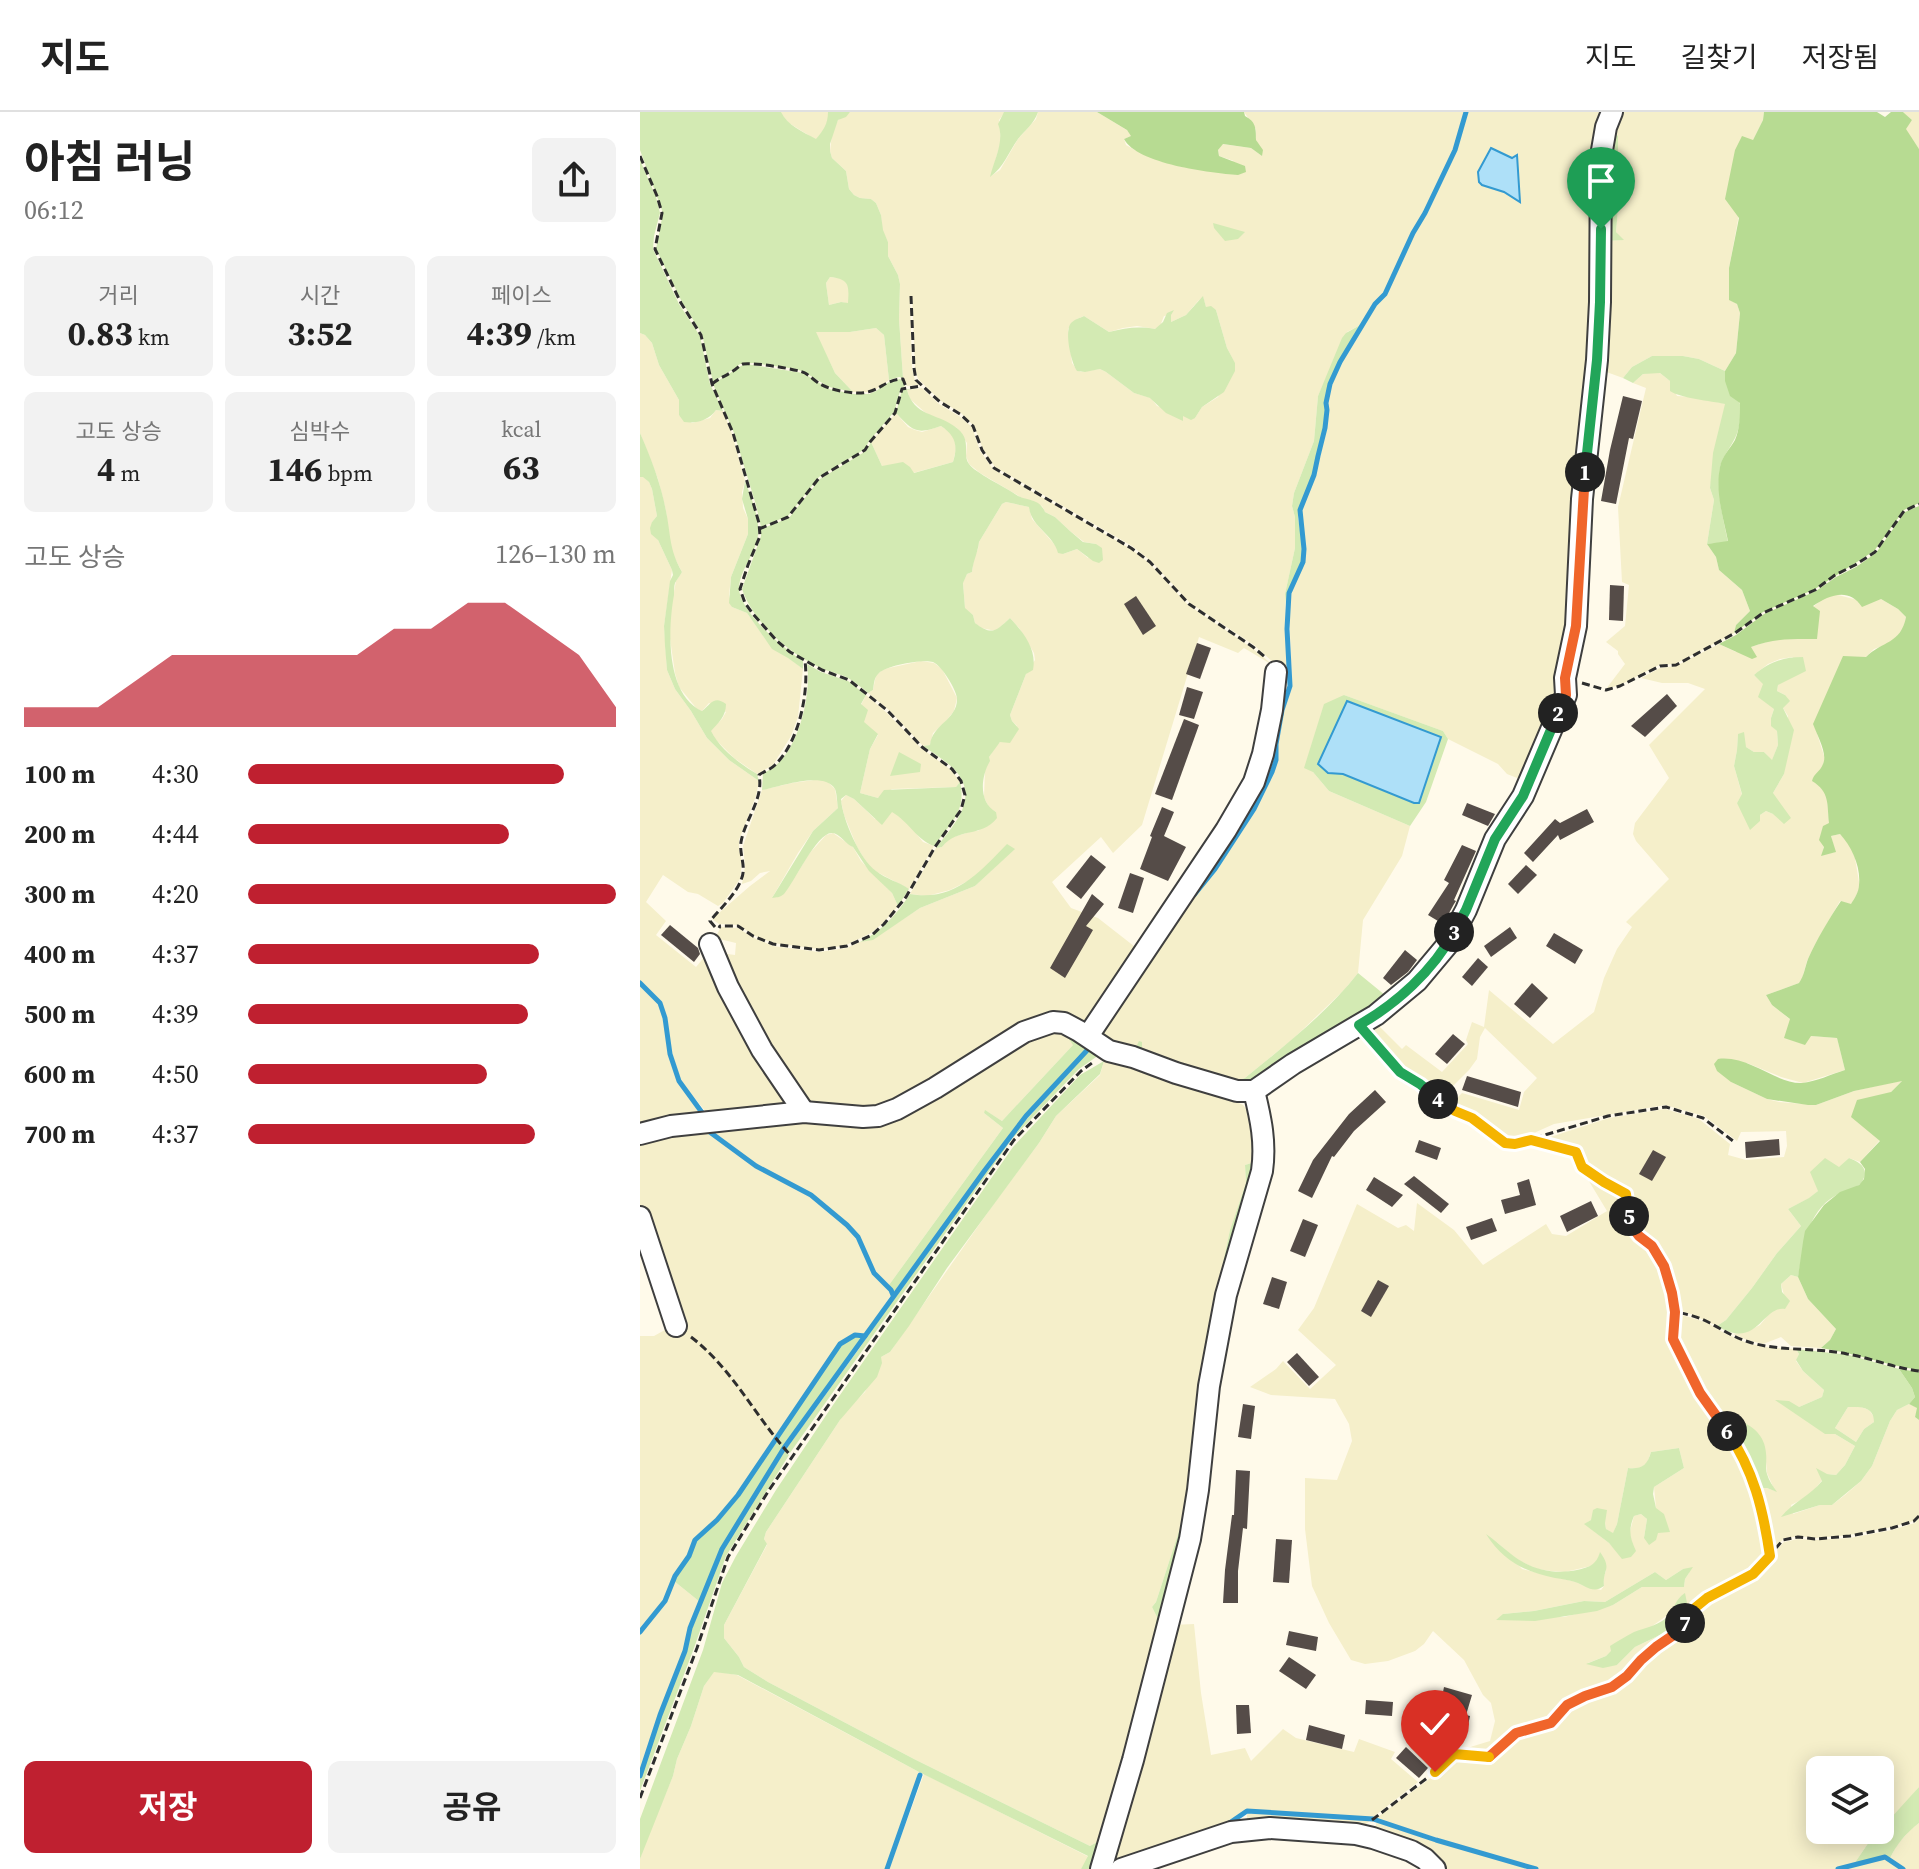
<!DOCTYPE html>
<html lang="ko">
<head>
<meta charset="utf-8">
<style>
	body { margin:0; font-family:"Source Serif 4","Noto Sans KR",serif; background:#f2f2f2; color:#222; height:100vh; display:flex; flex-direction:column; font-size:30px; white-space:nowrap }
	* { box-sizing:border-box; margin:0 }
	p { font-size:26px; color:#767676 }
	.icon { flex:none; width:44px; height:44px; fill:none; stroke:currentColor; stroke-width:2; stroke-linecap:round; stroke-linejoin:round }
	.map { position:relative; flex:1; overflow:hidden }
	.sheet { display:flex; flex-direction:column; background:#fff; width:640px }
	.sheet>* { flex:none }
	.fabs { position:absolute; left:1166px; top:1644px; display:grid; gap:16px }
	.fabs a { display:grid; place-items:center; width:88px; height:88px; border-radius:12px; background:#fff; box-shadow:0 4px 20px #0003; font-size:40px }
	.pin { position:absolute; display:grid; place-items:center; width:68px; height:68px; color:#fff; margin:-82px -34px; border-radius:50% 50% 50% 0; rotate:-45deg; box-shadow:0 0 8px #0007 }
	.pin .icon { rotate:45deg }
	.km { position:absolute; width:40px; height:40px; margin:-20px; border-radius:50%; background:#222; color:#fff; font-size:22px; line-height:40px; text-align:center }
	.round { display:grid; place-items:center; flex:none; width:84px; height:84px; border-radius:12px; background:#f2f2f2 }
	.headline { display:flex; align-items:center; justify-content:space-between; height:136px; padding:0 24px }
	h1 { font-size:44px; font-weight:700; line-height:60px }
	.figures { display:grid; grid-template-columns:repeat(3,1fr); gap:12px; height:136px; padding:8px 24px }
	.figures div { display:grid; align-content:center; border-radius:12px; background:#f2f2f2; text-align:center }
	.figures b { font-size:34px; font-weight:700 }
	.figures small { font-size:22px; font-weight:400 }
	.figures p { font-size:22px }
	.chart { height:224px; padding:16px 24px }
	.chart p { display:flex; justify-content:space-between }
	.chart svg { width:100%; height:144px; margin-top:8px; fill:#bf2030; opacity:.7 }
	.cta { display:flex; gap:16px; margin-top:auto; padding:16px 24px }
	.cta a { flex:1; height:92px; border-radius:12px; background:#bf2030; color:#fff; font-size:32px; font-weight:700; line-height:92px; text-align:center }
	.cta a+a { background:#f2f2f2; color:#222 }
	ul { padding:0 24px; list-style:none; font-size:26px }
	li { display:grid; grid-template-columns:128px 96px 1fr; align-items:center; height:60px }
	li i { height:20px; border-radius:10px; background:#bf2030 }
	header { display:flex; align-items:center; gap:48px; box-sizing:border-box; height:112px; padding:0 40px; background:#fff; border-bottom:2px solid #e0e0e0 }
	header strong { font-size:38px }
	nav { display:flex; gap:44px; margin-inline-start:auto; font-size:28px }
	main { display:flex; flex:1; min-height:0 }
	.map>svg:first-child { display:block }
</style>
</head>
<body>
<header>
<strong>지도</strong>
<nav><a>지도</a><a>길찾기</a><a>저장됨</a></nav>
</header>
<main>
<section class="sheet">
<div class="headline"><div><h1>아침 러닝</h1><p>06:12</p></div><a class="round"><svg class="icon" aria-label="share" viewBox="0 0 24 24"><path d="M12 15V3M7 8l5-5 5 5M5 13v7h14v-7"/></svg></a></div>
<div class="figures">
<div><p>거리</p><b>0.83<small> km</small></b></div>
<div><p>시간</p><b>3:52</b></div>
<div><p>페이스</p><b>4:39<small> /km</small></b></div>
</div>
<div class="figures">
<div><p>고도 상승</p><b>4<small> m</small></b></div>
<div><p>심박수</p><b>146<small> bpm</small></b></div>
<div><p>kcal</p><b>63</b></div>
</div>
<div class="chart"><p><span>고도 상승</span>126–130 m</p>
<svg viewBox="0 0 160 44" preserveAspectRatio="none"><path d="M0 44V38L10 38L20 38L30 30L40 22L50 22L60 22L70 22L80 22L90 22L100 14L110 14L120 6L130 6L140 14L150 22L160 38V44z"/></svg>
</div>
<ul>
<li><b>100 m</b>4:30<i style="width:86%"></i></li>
<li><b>200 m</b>4:44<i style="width:71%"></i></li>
<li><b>300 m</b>4:20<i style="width:100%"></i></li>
<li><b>400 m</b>4:37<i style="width:79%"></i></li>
<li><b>500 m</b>4:39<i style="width:76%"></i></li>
<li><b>600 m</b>4:50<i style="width:65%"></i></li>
<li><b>700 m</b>4:37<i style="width:78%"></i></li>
</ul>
<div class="cta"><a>저장</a><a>공유</a></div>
</section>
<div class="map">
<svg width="1279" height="1757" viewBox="0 0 1279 1757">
	<rect width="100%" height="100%" fill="#fffaea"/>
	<g fill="#f5efca" fill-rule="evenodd">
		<path d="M141 0H188V8L185 16 176 28 149 11 142 3Z"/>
		<path d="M210 0H365L359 8 361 29 351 64 360 58 378 27 396 7 398 0H457L487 18 492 24 484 27 486 33 495 38 541 55 594 49 579 44 578 38 582 32 611 36 622 44 616 28V17L604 0H825L814 38 785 101 772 120 744 181 734 191 722 212 707 220 678 284 674 329 654 381 652 394 655 405V436L645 482 648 557 636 553 614 533 550 491 511 449 492 434 355 355 343 337 334 314 321 301 301 289 278 267 275 256 272 184H270L272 256 275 269 279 273 267 274 263 266 259 207 260 172 258 163 248 144V130L242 118 241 103 236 91 231 87 220 86 214 83 209 77 206 59 192 46 190 39 192 22 198 8ZM563 185 566 195 576 198 587 236 595 252 578 285 562 295 555 306 517 294 511 286 494 281 466 260 460 257 441 260 437 258 432 251 428 217 437 207 444 204 469 220 483 216 497 214 515 217 520 214 524 204 531 203V210L546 203 558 189Z"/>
		<path d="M828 0H970L959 190 923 566 887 670 867 662 858 652 808 627 803 619 704 583 673 660 689 679 770 714 762 744 723 808 718 861 705 877 654 926 605 966 599 968 521 946 505 940 496 935 487 938 459 926 551 789 576 758 615 698 634 660 637 648 638 632 644 598 652 575 649 495 650 481 664 450 665 437 661 399 675 363 680 345 686 316 689 281 701 250 736 193 746 183 774 121 787 102 817 38ZM876 43 879 90 864 80 842 73Z"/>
		<path d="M976 0H1124L1123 8 1113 28 1089 156V187L1097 192 1100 201 1096 241 1085 259 1059 247 1043 244H1012L992 255 983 266 961 258 965 129 982 128 976 120 978 97V25L969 18Z"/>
		<path d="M1263 0H1279V37L1265 17 1272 8Z"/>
		<path d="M190 165 201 166 206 169 209 176V192L201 190 189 193 186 171Z"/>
		<path d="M236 216 244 223 249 268 235 278 228 280H213L195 261 175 220H210Z"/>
		<path d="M0 221 5 223 12 231 19 253 39 288V303L52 311 70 306 76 298 83 299 92 322 105 369 102 380 103 396 108 407V422L91 465 89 483 92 495 107 501 126 528 163 557 158 605 151 624 133 653 117 662 94 646 73 625 70 618 82 607 86 600 69 591 62 599 57 597 39 575 35 561 29 520 30 501 36 469 42 460 31 439 26 399 18 367 0 321Z"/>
		<path d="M1012 260 1020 261 1030 269 1037 284 1053 285 1086 292 1070 376 1074 388 1067 432 1076 445 1079 458 1102 478 1110 499 1096 513 1094 521 1035 552 1019 553 980 573 966 577 985 552 978 542V539L966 530 985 514 989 473 982 470 978 395 1006 276 993 271 1003 262Z"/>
		<path d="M282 276 299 292 319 304 332 315 340 339 353 357 491 437 509 451 548 493 612 536 634 554 604 536 598 541 559 525 502 713 473 741 461 725 412 770 431 796 458 806 499 838 449 912 384 911 252 997 164 995 80 841 95 843 96 831 75 826 81 815 98 816 112 825 133 834 179 840 207 836 220 830 233 827 280 796 335 774 374 737 367 733 341 759 330 768 310 778 287 784 270 782 296 736 302 735 308 727 313 725 333 719H338L356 700 349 696 344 685 345 658 349 645 356 634 377 614 372 609 370 603 386 562 395 548 394 541 379 516 370 506 356 519 341 516 335 511 333 503 325 497 323 470 327 462 332 460 334 446 338 437 339 430 362 392 366 390 389 395 392 407 423 442 437 437 448 446 456 432 444 430 430 419 415 405 405 400 402 394 382 386 340 361 329 352 326 344 327 331 317 316 288 303 270 287 267 278Z"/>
		<path d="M256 301 268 315 275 318 282 320 301 314 310 320 315 328 316 337 313 350 273 361 242 354 231 330Z"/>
		<path d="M3 364 9 370 12 377 17 404 12 410 18 428 32 458 24 514 27 558 35 577 51 599 67 626 89 648 119 669 116 684 99 728V737L102 751 100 767 83 791 78 794 58 782 48 780 23 763 6 790 26 809 16 823 56 855 66 843 153 992 68 1007 66 1000 41 969 32 941 26 905 22 890 0 869V365Z"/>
		<path d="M1194 482 1218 488 1241 487 1258 497 1266 505 1264 515 1256 526 1245 533 1234 537 1226 545 1174 612 1185 647 1182 656 1180 674 1187 683 1189 711 1182 743 1195 740 1191 724 1200 722 1210 733 1215 746 1220 776 1211 793 1200 789 1176 831 1167 849 1162 867 1159 871 1126 883 1132 893 1171 924 1197 926 1205 958 1163 971 1141 965 1107 951 1091 970 1127 987 1139 990 1176 993 1214 979 1263 968 1251 980 1240 1028 1220 1050 1209 1046 1178 1079 1170 1086 1148 1097 1161 1114 1137 1141 1112 1176 1086 1208 1077 1214 1051 1202 1036 1198 1034 1181 1025 1154 1013 1133 1000 1123 991 1111 987 1081 965 1069 943 1054 938 1036 904 1027 969 1006 1025 997 1059 1007 1090 1032 1088 1043 1106 1048 1144 1045 1147 1034 1146 1019 1101 1020 1097 1029 1064 1004 1025 993 914 1012 885 1025 873 1027 849 1012 834 1000 813 990 822 981 879 998 884 980 897 966 845 916 840 925 837 947 829 958 802 985 761 957 727 916 735 910 762 937 766 933 802 960 828 932 826 928 832 910 844 915 849 878 913 932 954 900 964 866 977 837 992 815 986 810 1029 767 996 729 993 722 995 711 1029 666 1009 633 1065 577 1048 571H1022L1001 566 1020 556 1036 554 1079 532 1096 540 1132 528 1145 526 1177 527 1173 495 1185 485ZM1153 545 1138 573 1137 579 1145 583 1143 596 1148 604 1144 662 1133 681V702L1126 699 1120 703 1097 691 1102 683 1094 654 1097 638 1098 622 1106 635 1114 640H1124L1132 649 1138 633 1137 619 1131 613V606L1134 597 1124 572 1114 563 1128 552 1140 547Z"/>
		<path d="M281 549 294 551 302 557 317 586 314 599 306 609 293 621 290 633 283 634 249 598 228 581 233 578 236 563 244 557Z"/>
		<path d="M226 583 247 601 281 636 311 658 320 670 316 675 252 677 238 686 220 681 230 637 238 623 223 610 221 593Z"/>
		<path d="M181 667 187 669 195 677 198 696 173 719 158 741 132 786 158 760 168 743 186 723 193 721 213 735 221 749 252 781 258 794 243 811 231 821 206 833 191 836 179 837 133 831 113 823 99 813 79 812 72 807 110 774 130 759 120 761 111 769 102 772 105 754 103 734 122 678 152 671Z"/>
		<path d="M206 683 214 687 235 707 252 699 267 710 283 730 294 734 269 777 237 760 229 754 217 735 204 703 201 689Z"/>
		<path d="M0 873 19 892 23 906 29 942 38 970 63 1002 0 1018Z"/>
		<path d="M427 916 434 932 362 1009 346 999 344 1001 363 1016 249 1173 235 1160 219 1124 208 1112 172 1082 117 1053 72 1019 163 1003 225 1007 383 923Z"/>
		<path d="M476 948 584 984 603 993 612 1004 618 1049 605 1053 606 1071 590 1118 564 1241 547 1372 550 1377 541 1413 516 1490 512 1495 517 1505 505 1568 485 1645 459 1729 450 1734 274 1647 128 1570 104 1555 99 1545 84 1526 83 1520 84 1513 127 1433 124 1427 126 1420 200 1308 208 1296 225 1280 241 1245 250 1240 355 1090 399 1031 416 1004 460 963 464 949Z"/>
		<path d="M64 1019 78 1027 115 1055 170 1085 206 1114 217 1126 232 1162 249 1178 251 1183 224 1224 215 1222 200 1232 98 1383 87 1397 55 1428 48 1444 35 1463 25 1489 0 1519V1224H14L32 1214 39 1215 0 1095V1025Z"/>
		<path d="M941 1056 963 1071 985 1082 989 1112 998 1124 1011 1135 1023 1155 1031 1181 1034 1200 1032 1227 1059 1281 1100 1340 1116 1377 1125 1413 1129 1444 1112 1461 1066 1485 1055 1494 1037 1520 1015 1534 986 1563 972 1574 944 1582 926 1592 909 1611 912 1612 928 1594 945 1585 973 1577 988 1565 1017 1536 1039 1521 1057 1496 1068 1487 1113 1463 1144 1430 1158 1427 1175 1428 1210 1426 1252 1418 1275 1411 1279 1406V1675L1258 1700 1240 1717V1658H1180V1718H1237L1230 1720 1229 1730 1214 1752 1195 1757H899L735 1707 796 1662 815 1643 848 1648 876 1623 893 1616 875 1620 847 1645 814 1640 850 1629 855 1609 851 1591 843 1583 824 1548 793 1519 784 1532 775 1539 748 1549 725 1552 711 1548 689 1511 672 1474 665 1417V1366L697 1368 712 1329 709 1312 695 1287 631 1283 610 1275 636 1257 643 1249 670 1277 696 1253 658 1218 674 1196 717 1092 758 1116 766 1113 774 1119 777 1091 814 1118 843 1153 906 1112 912 1122 926 1124 967 1099ZM1039 1336 1044 1356 1014 1375 1016 1396 1004 1426 1007 1407 1001 1402 994 1404 983 1446 969 1431 945 1412 951 1408 965 1411 966 1417 973 1422 977 1412 988 1356H1000L1007 1351 1011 1340ZM857 1430 871 1443 882 1450 897 1457 911 1459 925 1460 951 1454 957 1450 960 1441 966 1459 963 1466 964 1474 961 1478 944 1474 936 1470 882 1457ZM1043 1457 1049 1461 1045 1467 1044 1475H1002L973 1493 924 1505 863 1502 894 1499 944 1489 965 1490 1015 1460 1026 1468ZM1032 1500 1026 1520 995 1535 977 1553 948 1551 966 1544 995 1520 1008 1517Z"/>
		<path d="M1151 1163 1158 1165 1168 1187 1196 1217 1190 1228 1181 1236 1151 1234 1141 1225 1123 1232 1107 1228 1093 1222 1108 1219 1120 1213 1133 1197 1139 1195 1144 1183 1141 1172Z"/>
		<path d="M1036 1201 1068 1211 1084 1221 1107 1231 1131 1236 1156 1237 1159 1242 1156 1249 1163 1259 1184 1278 1182 1285 1159 1295 1195 1322 1215 1334 1205 1353 1196 1363 1187 1362 1175 1377 1165 1386 1151 1393 1153 1402 1180 1393H1192L1205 1383 1221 1369 1232 1354 1250 1309 1257 1298 1269 1292 1278 1296 1275 1305 1279 1308V1403L1273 1409 1252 1415 1209 1423 1175 1426 1158 1424 1143 1427 1131 1441 1127 1413 1118 1376H1127L1135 1379 1127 1361 1126 1350 1097 1308 1085 1316 1061 1280 1035 1226Z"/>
		<path d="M1208 1295H1221L1229 1298 1234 1305V1310L1224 1317 1216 1330 1195 1316Z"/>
		<path d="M34 1469 60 1490 49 1516 44 1539 19 1602 0 1661V1521L26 1490Z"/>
		<path d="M554 1512 561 1581 571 1643 605 1636 611 1649 643 1617 656 1626 714 1640 719 1627 755 1640 751 1647 778 1670 732 1706 607 1698 586 1712 468 1753 532 1513Z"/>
		<path d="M74 1559 97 1563 279 1660 246 1757H0V1747L5 1731 33 1664 37 1647 51 1614 64 1574Z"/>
		<path d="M284 1662 449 1745 441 1757H249Z"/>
		<path d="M607 1700 714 1708H731L716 1720 607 1716Z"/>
		<path d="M737 1709 796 1729 892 1757H807L733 1723Z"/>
		<path d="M1279 1711V1757H1265L1250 1746 1257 1733 1271 1717Z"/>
		<path d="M1244 1746 1261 1757H1203L1228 1750Z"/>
	</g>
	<g fill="#d3eab3" fill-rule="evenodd">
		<path d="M0 0H141C147 13 163 20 176 27 183 19 188 12 188 0H210L206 5 198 8 190 32V39L192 46 206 59 209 77 214 83 220 86 231 87 236 91 241 103 243 118 248 130V144L258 163 260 172 259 207 263 266 259 265 249 268 244 223 236 216 210 220H176L195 261 213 280 189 275 164 260 156 257 113 251 100 252 95 256 73 270 62 222 42 190 16 137 23 101 0 38ZM190 165C210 167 209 174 208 191L201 190 189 193 186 171Z"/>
		<path d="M364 0H398C394 12 385 18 378 27 368 41 364 55 350 65 354 48 365 29 358 12Z"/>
		<path d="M969 18 978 24V97L976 120 984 128 965 129Z"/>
		<path d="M0 48 16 85 20 101 14 124 13 137 39 192 60 224 70 272 83 299 76 298C69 308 57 312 44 310L39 303V288L19 253 12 231 5 223 0 221Z"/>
		<path d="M573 111 605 120 598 127 585 129 574 116Z"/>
		<path d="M563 184 566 195 571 194 576 198 587 236 595 251V259L584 280 562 295 555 306 551 308 543 304V309L526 301 510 286 494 281 466 260 460 257 445 260 437 259C431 250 424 219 431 211 435 207 440 206 444 204L469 220C485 216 498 214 515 217L523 210 527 201 534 198 531 203V210L546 203Z"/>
		<path d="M722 212 699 249 686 281 684 315 677 344 673 363 659 398 658 406 663 437 662 449 648 481 646 494 645 482 655 436V405L652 394 654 381 674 329 678 284 702 226 706 221Z"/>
		<path d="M1012 244H1043L1059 247 1085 259C1085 275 1097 279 1100 292 1102 302 1099 320 1094 328 1089 338 1082 345 1080 356 1076 380 1083 406 1088 430L1067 432 1074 388 1070 376 1073 341 1085 292C1071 289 1040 286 1030 279V269L1020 261 1003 262 993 271 983 266 992 255Z"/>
		<path d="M106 252 163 261 189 277 213 282H229L236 279 249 270 260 267 264 270 265 274 261 276 254 300 229 329 225 337 179 365 148 404 121 415 116 393 94 321 73 272 101 254Z"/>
		<path d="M282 275 267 278C274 304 296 301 314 314 334 327 321 341 329 352 334 360 365 375 375 382 387 390 399 385 405 400L415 405 430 419 443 430 456 432 462 436 463 448 459 451 453 449 437 437 423 442 418 441C414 423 391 415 389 395L366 390 362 392 339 430C338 440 333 449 332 460L327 462 323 471 325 496 333 503 335 511C352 524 356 519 370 506 384 521 397 537 393 558L386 562 370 603 372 609 379 617 370 631 360 630 349 645 350 649C341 664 338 690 356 700L357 706C341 726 318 715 302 735L296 736C314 712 341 686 314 657 305 648 293 641 283 634L290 633C292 612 318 608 317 586 316 577 302 554 293 550 283 547 247 553 239 561 234 565 234 572 233 578L228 581C222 576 215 570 208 566 199 561 188 560 179 555 147 540 114 511 102 477L121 424V417L149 406 180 367 226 339 231 330 242 354 263 350 270 355 274 361 313 350C318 334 316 324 301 314 276 323 273 319 256 301L262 278Z"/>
		<path d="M0 321C11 346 21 372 26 399 31 424 29 437 42 460 40 464 37 467 35 471 34 474 34 479 34 483 28 516 25 582 62 599 71 592 74 583 86 592 86 604 79 610 71 619 80 637 100 652 117 662L119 669 89 648 67 626 51 599 35 577 27 558 25 534 24 514 30 469 33 463 32 458 18 428 11 422 10 416 12 410 17 404 12 377 9 370 3 365H0Z"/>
		<path d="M105 369C111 385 120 406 118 423 116 442 100 457 99 476 99 499 144 537 163 549V557L148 546 132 537 107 501 92 495 89 491 91 465 108 422V407L102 387Z"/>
		<path d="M1163 545 1166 559 1138 573 1137 579 1145 583 1150 589 1143 596 1154 618 1144 662 1133 681 1151 706 1144 712 1133 702 1126 699 1120 703V709L1110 718 1097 691 1102 682 1094 654 1097 638 1098 622 1104 620 1106 635 1114 640H1124L1132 648 1138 633 1137 619 1131 614V606L1134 597 1118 585 1123 572 1114 563C1129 550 1143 545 1163 545Z"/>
		<path d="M167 552 181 560 208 569 226 583 221 592 228 598 224 610 238 622 230 637 220 681 238 686 244 678 316 675 320 670C327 699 310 712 294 734 277 728 269 710 252 700L242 713 214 687 206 683 201 687C202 706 220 748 236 759 246 767 259 770 269 777L258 794 252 781 229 759 213 735C206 733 200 721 192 721 177 720 154 771 144 782 139 786 137 785 132 786L173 719 198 696C197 691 197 681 195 677 185 658 138 675 122 678L123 661C157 649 172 584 167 552Z"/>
		<path d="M704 583 803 619 808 627 786 690 770 714 689 679 673 660 664 656 684 592ZM707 589 801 625 774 691 703 662 688 661Z"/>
		<path d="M259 640 281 652 280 660 250 664Z"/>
		<path d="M367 732 375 737 335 774 280 796 233 828 220 830C242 819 257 802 270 782 314 790 339 761 367 732Z"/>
		<path d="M718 861 751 888 614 974 487 938 496 935 499 929 502 930V937L505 940 599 968 605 966C644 934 686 902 718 861Z"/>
		<path d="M435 919 453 930 373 1019 254 1180 249 1173 363 1016 344 1001 345 998 362 1009 433 933 429 927Z"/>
		<path d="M454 933 459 943 439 957 372 1027 150 1341 146 1337 221 1234 254 1184 375 1020Z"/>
		<path d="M464 949 460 962 416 1004 399 1031 307 1156 269 1214 250 1240 241 1245 242 1251 237 1265 200 1308 126 1420 124 1427 127 1432 84 1513V1526L99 1545 104 1555 128 1570 274 1647 450 1734 459 1729 485 1645 505 1568 517 1505 512 1495 516 1490 541 1413 550 1377 547 1372 564 1241 590 1118 606 1071 605 1053 618 1049 616 1062 598 1116 585 1167 570 1233 549 1402 497 1614 459 1757H456L455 1754 451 1757H441L448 1744 279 1660 98 1563 74 1560 64 1574 51 1614 37 1647 33 1664 0 1747V1707L63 1538 82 1471 96 1444 136 1378 193 1293 373 1035 440 963Z"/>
		<path d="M1185 1046 1199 1055 1209 1046C1219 1050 1229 1055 1223 1068 1219 1076 1209 1077 1202 1080 1166 1097 1165 1131 1158 1165L1151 1163 1141 1172 1142 1180 1150 1189 1145 1197C1122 1193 1118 1239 1077 1214L1086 1208 1112 1176 1137 1141 1161 1114 1148 1097 1169 1086 1178 1079 1170 1060Z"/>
		<path d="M215 1224 223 1225 143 1335 81 1436 60 1490 34 1469 50 1444 56 1428 88 1398 99 1384 191 1246 201 1233Z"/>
		<path d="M1156 1237 1209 1243 1259 1257 1272 1276 1275 1285 1269 1292 1257 1298 1250 1309 1232 1354 1221 1369 1192 1393H1180L1141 1405C1153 1390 1170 1384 1182 1369L1176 1356 1187 1362 1196 1363 1205 1353 1215 1334 1195 1322H1185L1135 1288 1149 1289 1159 1295 1182 1285 1184 1278 1163 1259 1156 1248 1159 1242ZM1208 1295C1220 1295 1234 1294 1234 1310L1224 1317 1216 1330 1195 1316Z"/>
		<path d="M1097 1308C1113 1313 1125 1324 1126 1341 1127 1348 1125 1355 1127 1362 1129 1369 1133 1374 1137 1380L1127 1376H1118L1102 1339 1085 1316Z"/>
		<path d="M1039 1336 1044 1356 1014 1375 1013 1382 1016 1396 1024 1402 1030 1420 1018 1421 1016 1428 1009 1433 1004 1426 1007 1407 1001 1402 994 1404C988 1418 990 1426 996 1439L991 1445 982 1447 969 1431 944 1412 951 1408 953 1398 957 1396 967 1398 965 1411 966 1417 973 1421 977 1412 988 1356C1002 1357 1007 1354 1011 1340Z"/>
		<path d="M144 1338 149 1343 86 1444 54 1536 0 1679V1668L21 1603 46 1540 52 1517 83 1437Z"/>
		<path d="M846 1422C855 1428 862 1435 871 1442 889 1457 914 1463 937 1458 950 1455 956 1453 960 1440 973 1458 962 1457 964 1474 953 1482 946 1474 935 1470 929 1468 922 1467 915 1466 884 1459 864 1450 846 1422Z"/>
		<path d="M1053 1455 1045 1467 1044 1475H1002L973 1493 957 1499 895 1509 856 1508 863 1502 894 1499 944 1489 965 1490 1015 1460 1026 1468 1043 1457Z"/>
		<path d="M1045 1481 1048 1496 1026 1520 995 1535 977 1553 963 1556 946 1552 966 1544 971 1539 970 1534C978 1529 986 1524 994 1520 1005 1516 1015 1514 1025 1507 1035 1499 1033 1489 1045 1481Z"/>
		<path d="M1279 1675V1711C1266 1721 1257 1732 1250 1746L1245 1744 1214 1752 1229 1730 1230 1720 1240 1718Z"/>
	</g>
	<g fill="#b7db92">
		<path d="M457 0H604L605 4C616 10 616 16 616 28L623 38 622 44 611 36 583 32 578 38 579 44 605 54 606 60 598 63C571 61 497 52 484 27L491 24 487 18Z"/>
		<path d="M1124 0H1237L1245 5 1251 0H1263L1272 8 1266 17 1279 37V391L1264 398 1234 439 1175 477 1123 500 1094 521 1096 513 1110 499 1102 478 1079 458 1076 445 1067 432 1088 429C1083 405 1075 380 1080 355 1082 344 1090 337 1095 328 1100 317 1100 303 1100 291L1090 284 1085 269V259L1096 241 1100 201 1097 192 1089 188V156L1099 106 1085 87 1095 38 1102 24 1113 28 1123 8Z"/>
		<path d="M1279 394V1258C1246 1253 1214 1241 1181 1236L1190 1228 1196 1217 1168 1187 1158 1165 1163 1130 1165 1119 1184 1093 1200 1080 1219 1073 1224 1067 1225 1057 1220 1050 1240 1029 1211 1005 1217 988 1251 980 1262 969 1214 979 1176 993H1168L1127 987 1091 970 1077 959 1074 952 1078 947C1109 943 1136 972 1162 971 1175 970 1192 962 1205 958L1197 926 1171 924 1165 933 1144 926 1150 907 1132 893 1126 883 1159 871C1164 864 1165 855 1168 847 1177 827 1189 807 1201 789L1211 792C1214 787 1219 780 1219 773 1221 755 1212 735 1200 722L1191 724 1196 740 1181 744 1184 735 1179 728 1183 714 1189 711C1187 692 1190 680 1172 669 1174 661 1180 660 1183 652 1188 642 1177 623 1173 612L1203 544 1226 545C1242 529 1261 532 1266 505L1258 497 1241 487 1222 495C1209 475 1189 483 1173 494L1180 499 1177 527C1153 527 1133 526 1111 535L1117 545 1112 547 1079 532 1096 523 1124 502 1176 479 1196 465 1216 455 1236 441 1265 400Z"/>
		<path d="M1259 1257 1279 1260V1308L1275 1305 1277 1296 1269 1292 1275 1285 1272 1276Z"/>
	</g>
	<g fill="#aee0f8" stroke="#339ad1" stroke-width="2">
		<path d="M851 36 872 46 877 43 880 90 864 80 842 73 839 70 838 60Z"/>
		<path d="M707 589 801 625 779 691H774L703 662 688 661 678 652Z"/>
	</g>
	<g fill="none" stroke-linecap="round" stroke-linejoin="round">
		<g stroke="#339ad1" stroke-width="5">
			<path d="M554 783 575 757 614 697 632 660 636 648V632L642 598 650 574 647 517 649 481 663 450 664 437 660 398 674 363 678 344 685 316 687 298 686 291 690 272 700 250 735 192 745 182 773 121 785 101 815 38 826 0"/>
			<path d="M0 871 20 891 25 906 30 942 39 969 66 1006"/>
			<path d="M67 1018 116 1054 171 1083 207 1113 218 1125 234 1161 251 1178 253 1183"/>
			<path d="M0 1520 25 1489 35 1464 49 1444 55 1428 77 1408 98 1383 200 1232 215 1223 225 1224"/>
			<path d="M0 1664 20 1603 45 1539 50 1516 82 1437 144 1336 345 1058 386 1004 452 933"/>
			<path d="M588 1712 607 1699 733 1707 796 1728 896 1757"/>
			<path d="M247 1757 280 1663"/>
			<path d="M1198 1757 1245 1745 1263 1757"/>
		</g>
	</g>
	<g fill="#554c48">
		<path d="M983 284 1002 289 993 327 989 326 976 392 961 389 970 338Z"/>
		<path d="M970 473 984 474 983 509 969 508Z"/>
		<path d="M496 484 516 514 503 523 484 492Z"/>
		<path d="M557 531 571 536 560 567 546 562Z"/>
		<path d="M547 575 563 580 554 607 539 603Z"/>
		<path d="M1027 582 1037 594 1005 625 991 614Z"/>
		<path d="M544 607 559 613 532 688 515 682Z"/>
		<path d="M827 691 855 702 848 714 822 703Z"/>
		<path d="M522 695 534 700 524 724 546 735 528 769 500 757 512 725 510 724Z"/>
		<path d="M947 697 954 710 920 728 918 723 893 750 884 741 915 707 920 711Z"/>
		<path d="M822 733 836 739 814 788 816 789 814 792 803 812 788 803 809 771 804 768Z"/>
		<path d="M451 743 466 755 441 787 426 775Z"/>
		<path d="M886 753 897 763 878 782 868 772Z"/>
		<path d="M490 761 504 766 493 801 478 796Z"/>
		<path d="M452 782 464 792 446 814 453 818 425 866 410 856Z"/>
		<path d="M30 813 58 836 60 842 54 850 21 823Z"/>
		<path d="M870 815 877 826 851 845 844 834Z"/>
		<path d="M914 821 943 838 935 852 906 834Z"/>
		<path d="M765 838 777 848 768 860 751 873 743 866Z"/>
		<path d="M838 846 848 855 832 874 822 865Z"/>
		<path d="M892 871 908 886 890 906 874 892Z"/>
		<path d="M813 922 825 932 807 952 795 942Z"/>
		<path d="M827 964 881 980 878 995 822 978Z"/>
		<path d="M735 978 746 990 714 1019 694 1045 692 1044 672 1086 658 1079 673 1048 709 1002Z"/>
		<path d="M1139 1027 1140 1043 1106 1046 1105 1030Z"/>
		<path d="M779 1028 801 1036 797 1048 775 1040Z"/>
		<path d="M1013 1038 1026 1045 1012 1069 999 1062Z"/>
		<path d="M774 1064 809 1092 801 1101 764 1072Z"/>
		<path d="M734 1065 763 1083 752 1095 726 1078Z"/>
		<path d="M889 1067 896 1093 865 1102 861 1088 880 1083 877 1071Z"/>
		<path d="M951 1089 958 1104 927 1120 920 1104Z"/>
		<path d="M852 1106 857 1119 831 1128 826 1115Z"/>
		<path d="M663 1107 678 1113 665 1145 650 1139Z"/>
		<path d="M632 1165 647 1170 639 1197 623 1192Z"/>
		<path d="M738 1168 749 1174 731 1205 721 1199Z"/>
		<path d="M657 1241 679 1265 669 1274 647 1250Z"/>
		<path d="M603 1292 615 1294 611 1327 598 1325Z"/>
		<path d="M596 1358 610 1359 607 1417 603 1416 598 1459V1491H583L585 1458 592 1403H594Z"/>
		<path d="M636 1427 652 1428 649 1471 633 1470Z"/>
		<path d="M649 1519 678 1525 676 1539 646 1533Z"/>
		<path d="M649 1545 676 1563 666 1577 639 1559Z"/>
		<path d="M804 1575 832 1583 826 1603 830 1604 827 1618 797 1610Z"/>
		<path d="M726 1588 753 1590 752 1604 725 1602Z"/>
		<path d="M596 1593H609L611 1621 597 1622Z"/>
		<path d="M669 1613 705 1623 702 1637 666 1628Z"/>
		<path d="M766 1635 788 1656 779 1666 756 1646Z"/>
	</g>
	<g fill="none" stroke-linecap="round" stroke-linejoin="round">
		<defs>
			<g id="minor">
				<path d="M70 832 88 875 122 938 164 1000"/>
				<path d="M448 924 586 718 614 670 623 642 632 598 636 560"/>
				<path d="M0 1022 31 1014 164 1000 223 1005 238 1004 257 997 295 976 384 920 413 910 424 911 439 919 469 939 493 945 536 961 597 979H614L653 952 736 903 777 869 808 832 826 798 855 727 883 684 926 583 925 566 936 514 942 387 957 248 960 190 961 44 966 15 972 0"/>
				<path d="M0 1105 36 1214"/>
				<path d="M461 1757 493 1648 550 1427 558 1378 569 1274 586 1183 622 1059C626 1031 621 1007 614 979"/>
				<path d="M481 1757 591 1720 630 1716 716 1722 733 1726 771 1739 785 1747 795 1757"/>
			</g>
		</defs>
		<use href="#minor" stroke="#3f3f3f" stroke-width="24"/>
		<g stroke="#2e2e2e" stroke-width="3" stroke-dasharray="8 4" stroke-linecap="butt">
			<path d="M0 44 17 84 22 101 15 137 41 191 61 223 72 272 93 321 119 411 120 424 108 453 100 477 105 491 113 502 136 528 150 540 182 558 209 568 248 599 282 635 312 657 321 669 325 683 321 698 295 735 266 785 244 812 232 823 207 834 179 838 133 832 113 824 98 814H80L79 816"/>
			<path d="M271 184 274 256 276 268 300 290 320 302 333 314 342 338 354 356 491 436 510 450 549 492 613 535 625 545"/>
			<path d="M72 272C79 266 86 264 93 259 98 256 98 254 103 252 112 250 157 257 165 261 170 264 175 269 180 272 191 278 204 280 216 281 239 282 244 267 263 267L266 275"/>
			<path d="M119 417 148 405 179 366 225 338 230 330 255 301 262 277 281 274"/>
			<path d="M942 571 966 578 980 574 1020 554 1036 553 1095 521 1123 501 1175 478 1195 463 1215 453 1235 440 1264 399 1279 392"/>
			<path d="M75 815 70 809C80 797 96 782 101 768 107 755 99 743 101 730 105 707 124 687 119 663 124 659 130 658 135 653 159 630 169 581 165 549"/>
			<path d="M729 925 760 960 780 972 815 999 832 1006 865 1031 875 1032 968 1004 1026 995 1063 1006 1093 1029"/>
			<path d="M891 1028 936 1040 942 1055 964 1070 986 1082C988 1090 987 1106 990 1113 994 1122 1006 1127 1012 1135 1027 1153 1032 1177 1035 1200 1047 1202 1059 1205 1070 1211 1083 1218 1095 1226 1109 1230 1140 1240 1175 1235 1207 1242 1231 1246 1254 1256 1279 1259"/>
			<path d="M1035 1200 1033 1227 1060 1281 1101 1340 1117 1376 1126 1413 1130 1444"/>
			<path d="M51 1225C93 1257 116 1306 151 1344"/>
			<path d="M0 1686 57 1536 88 1445 129 1378 374 1028 441 959 452 951"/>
			<path d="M732 1708 795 1660 814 1642 848 1647 876 1621 911 1611 927 1593 945 1584 972 1575 987 1564 1016 1535 1038 1520 1056 1495 1067 1486 1113 1462 1143 1428 1158 1425 1175 1427 1210 1424 1252 1416 1274 1409 1279 1404"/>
		</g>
		<use href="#minor" stroke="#fff" stroke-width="20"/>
	</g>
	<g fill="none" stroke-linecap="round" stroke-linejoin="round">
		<defs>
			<path id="split-1" d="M945 360 957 248 960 190 961 117"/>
			<path id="split-2" d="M918 601 926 583 925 566 936 514 945 360"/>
			<path id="split-3" d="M814 820 826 798 855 727 883 684 918 601"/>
			<path id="split-4" d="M798 987 780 972 760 960 719 913C756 892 793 859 814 820"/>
			<path id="split-5" d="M798 987 815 999 832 1006 865 1031 875 1032 891 1028 936 1040 942 1055 964 1070 986 1082 989 1104"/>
			<path id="split-6" d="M989 1104 990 1112 999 1124 1012 1134 1024 1154 1032 1181 1035 1200 1033 1227 1060 1281 1087 1319"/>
			<path id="split-7" d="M1045 1511 1056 1495 1067 1486 1113 1462 1130 1444C1123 1397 1114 1359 1087 1319"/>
			<path id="split-8" d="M849 1645 876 1621 911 1611 927 1593 945 1584 972 1575 987 1564 1001 1548 1016 1535 1038 1520 1045 1511"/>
			<path id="split-9" d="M795 1660 814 1642 849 1645"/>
		</defs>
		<use href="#split-1" stroke="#fff" stroke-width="16"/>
		<use href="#split-2" stroke="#fff" stroke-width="16"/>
		<use href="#split-3" stroke="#fff" stroke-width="16"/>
		<use href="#split-4" stroke="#fff" stroke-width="16"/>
		<use href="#split-5" stroke="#fff" stroke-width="16"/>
		<use href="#split-6" stroke="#fff" stroke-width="16"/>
		<use href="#split-7" stroke="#fff" stroke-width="16"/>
		<use href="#split-8" stroke="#fff" stroke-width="16"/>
		<use href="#split-9" stroke="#fff" stroke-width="16"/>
		<use href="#split-1" stroke="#22a559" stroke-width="10"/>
		<use href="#split-2" stroke="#f0652b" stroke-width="10"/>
		<use href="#split-3" stroke="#22a559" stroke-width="10"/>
		<use href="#split-4" stroke="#22a559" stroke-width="10"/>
		<use href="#split-5" stroke="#f5b400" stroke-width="10"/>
		<use href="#split-6" stroke="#f0652b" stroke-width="10"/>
		<use href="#split-7" stroke="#f5b400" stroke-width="10"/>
		<use href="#split-8" stroke="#f0652b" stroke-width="10"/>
		<use href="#split-9" stroke="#f5b400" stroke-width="10"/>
	</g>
</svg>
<div class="fabs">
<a><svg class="icon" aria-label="layers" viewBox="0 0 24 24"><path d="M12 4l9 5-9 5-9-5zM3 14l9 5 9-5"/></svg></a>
</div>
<div class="pin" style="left:961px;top:117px;background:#1e9e55"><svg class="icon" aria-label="arrive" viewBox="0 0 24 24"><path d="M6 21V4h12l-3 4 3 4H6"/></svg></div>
<div class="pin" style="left:795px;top:1660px;background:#d93025"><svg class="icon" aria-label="check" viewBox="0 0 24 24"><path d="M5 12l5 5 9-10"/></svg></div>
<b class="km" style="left:945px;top:360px">1</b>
<b class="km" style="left:918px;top:601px">2</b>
<b class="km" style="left:814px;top:820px">3</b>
<b class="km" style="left:798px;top:987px">4</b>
<b class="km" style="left:989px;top:1104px">5</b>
<b class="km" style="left:1087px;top:1319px">6</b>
<b class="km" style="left:1045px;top:1511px">7</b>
</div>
</main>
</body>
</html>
